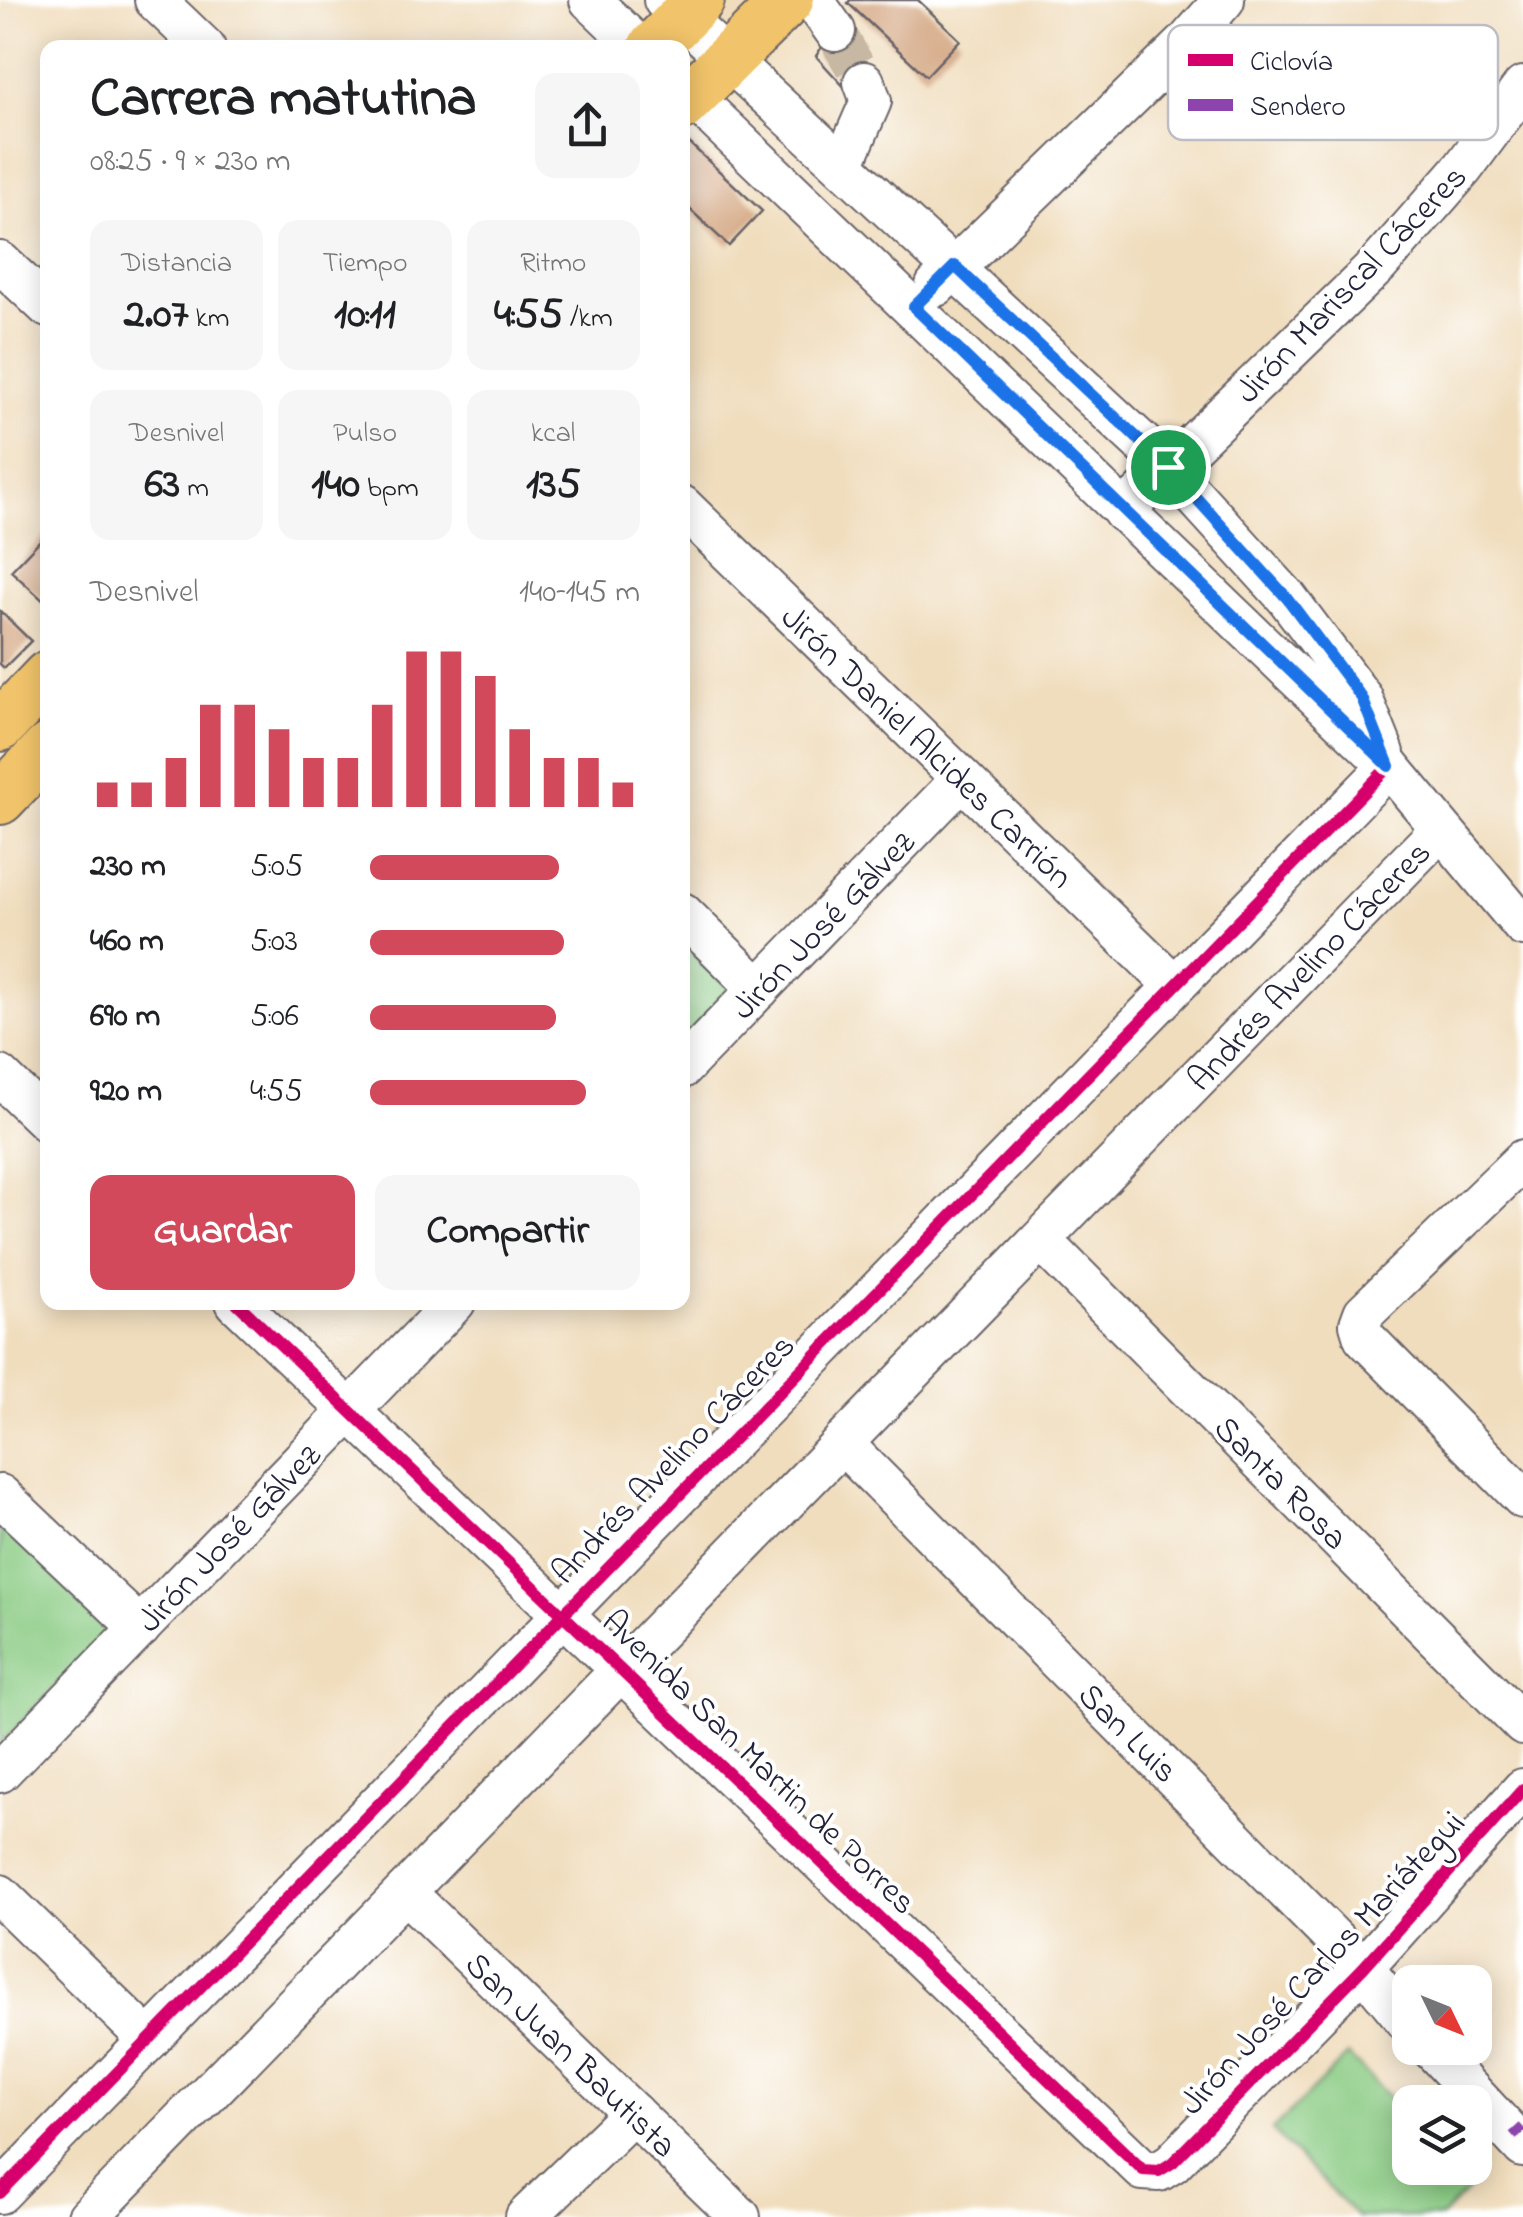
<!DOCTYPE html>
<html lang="es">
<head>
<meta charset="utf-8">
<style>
	body { margin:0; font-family:"Indie Flower",sans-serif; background:#f6f6f6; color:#202124; height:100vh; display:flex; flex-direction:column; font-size:38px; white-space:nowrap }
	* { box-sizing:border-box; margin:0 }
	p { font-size:32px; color:#757577 }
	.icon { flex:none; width:55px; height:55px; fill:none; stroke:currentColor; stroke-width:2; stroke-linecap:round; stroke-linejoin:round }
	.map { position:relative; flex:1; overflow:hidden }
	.drawer { position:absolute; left:40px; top:40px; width:650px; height:1270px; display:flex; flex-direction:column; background:#fff; border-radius:20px; box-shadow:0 5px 25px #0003 }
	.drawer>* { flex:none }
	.needle { width:65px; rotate:133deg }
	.fabs { position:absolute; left:1392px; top:1965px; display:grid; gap:20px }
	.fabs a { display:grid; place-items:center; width:100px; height:100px; border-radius:20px; background:#fff; box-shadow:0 5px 25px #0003; font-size:50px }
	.pin { position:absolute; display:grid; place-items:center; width:85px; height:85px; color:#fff; margin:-42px; border:5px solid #fff; border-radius:50%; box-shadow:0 2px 10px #0007 }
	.round { display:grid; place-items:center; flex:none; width:105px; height:105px; border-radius:20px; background:#f6f6f6 }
	.headline { display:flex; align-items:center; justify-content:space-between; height:170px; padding:0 50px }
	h1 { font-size:55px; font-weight:700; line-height:75px }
	.metrics { display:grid; grid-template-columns:repeat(3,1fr); gap:15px; height:170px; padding:10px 50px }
	.metrics div { display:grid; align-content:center; border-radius:20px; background:#f6f6f6; text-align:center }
	.metrics b { font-size:42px; font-weight:700 }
	.metrics small { font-size:28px; font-weight:400 }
	.metrics p { font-size:28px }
	.chart { height:280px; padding:20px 50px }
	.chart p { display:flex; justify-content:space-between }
	.chart svg { width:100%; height:180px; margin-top:10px; stroke:#d1495b; stroke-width:6 }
	.button { display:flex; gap:20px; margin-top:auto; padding:20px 50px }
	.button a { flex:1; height:115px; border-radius:20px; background:#d1495b; color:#fff; font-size:40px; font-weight:700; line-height:115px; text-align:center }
	.button a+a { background:#f6f6f6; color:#202124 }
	ul { padding:0 50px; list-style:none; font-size:32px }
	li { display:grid; grid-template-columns:160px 120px 1fr; align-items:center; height:75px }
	li i { height:25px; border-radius:12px; background:#d1495b }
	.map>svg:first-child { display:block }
</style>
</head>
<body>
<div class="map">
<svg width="1523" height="2217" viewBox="0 0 1523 2217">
	<rect width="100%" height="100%" fill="#fff"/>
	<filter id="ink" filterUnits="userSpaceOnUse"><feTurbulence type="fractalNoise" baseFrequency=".01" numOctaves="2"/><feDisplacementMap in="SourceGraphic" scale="20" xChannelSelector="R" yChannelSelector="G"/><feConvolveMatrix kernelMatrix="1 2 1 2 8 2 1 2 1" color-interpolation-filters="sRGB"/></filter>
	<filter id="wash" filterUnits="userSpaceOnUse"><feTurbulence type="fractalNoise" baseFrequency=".0048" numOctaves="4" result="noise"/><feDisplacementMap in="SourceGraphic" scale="40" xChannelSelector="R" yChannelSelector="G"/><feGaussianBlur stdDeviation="2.25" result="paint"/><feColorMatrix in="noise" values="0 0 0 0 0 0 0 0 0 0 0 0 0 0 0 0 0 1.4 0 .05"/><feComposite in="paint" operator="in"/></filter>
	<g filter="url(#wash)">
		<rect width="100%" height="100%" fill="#f0ddbd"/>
		<g fill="#8acb83" stroke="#56765f" stroke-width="2.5">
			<path d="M682 941 732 990 682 1040Z"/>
			<path d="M4 1525 112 1627 0 1745V1530Z"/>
			<path d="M1348 2055 1410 2119V2168H1457L1474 2184 1441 2217H1357L1272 2130Z"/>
		</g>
		<g id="blocks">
			<g fill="#d3a580">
				<path d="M850 0H918L960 40 926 76 848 3Z"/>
				<path d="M833 29 870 68 857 101 816 56Z"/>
				<path d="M687 141 762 211 729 246 682 202V146Z"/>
				<path d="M48 532V605L11 571Z"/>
				<path d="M0 611 31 641 4 668 0 664Z"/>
			</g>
		</g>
	</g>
	<g filter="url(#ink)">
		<use href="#blocks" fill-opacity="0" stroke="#6a6368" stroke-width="2.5"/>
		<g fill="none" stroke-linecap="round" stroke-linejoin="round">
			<path stroke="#c7b8a3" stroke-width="40" stroke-dasharray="40 20" stroke-linecap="butt" d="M835 31 864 82"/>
			<defs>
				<g id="minor">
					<path d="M155 0 205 48"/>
					<path d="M590 0 640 48"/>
					<path d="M664 0 1168 467 1287 598 1362 698 1384 753"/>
					<path d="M813 0 835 31"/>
					<path d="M682 87 1389 766 1523 926"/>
					<path d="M844 163 871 101 864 82"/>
					<path d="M0 262 48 307"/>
					<path d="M936 286 1185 44 1224 0"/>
					<path d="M682 506 1174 985"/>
					<path d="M1123 512 1378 265 1463 168 1523 87"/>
					<path d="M682 913 759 989"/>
					<path d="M682 1068 962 779"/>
					<path d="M0 1076 48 1122"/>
					<path d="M1523 1160 1364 1313 1360 1324 1364 1337 1523 1498"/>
					<path d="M1041 1240 1523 1725"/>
					<path d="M236 1302 1143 2170 1159 2171 1172 2163 1363 1968 1523 1789"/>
					<path d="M842 1443 1363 1968 1410 2025"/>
					<path d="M0 1495 140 1628"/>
					<path d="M0 1772 455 1302"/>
					<path d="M405 1892 740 2217"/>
					<path d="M0 1895 149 2040"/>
					<path d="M1431 2048 1523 2147"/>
					<path d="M0 2193 1389 766"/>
					<path d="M88 2217 1440 830"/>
					<path d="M526 2217 633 2113"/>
				</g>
				<g id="major">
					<path d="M653 48 699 0"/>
					<path d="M682 105 788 0"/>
					<path d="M0 726 48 676"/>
					<path d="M0 799 48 749"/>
				</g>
			</defs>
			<use href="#minor" stroke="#6a6368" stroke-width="44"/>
			<use href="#major" stroke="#6a6368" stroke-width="54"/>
			<use href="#minor" stroke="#fff" stroke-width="40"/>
			<use href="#major" stroke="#f1c36a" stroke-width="50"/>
			<path stroke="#8e44ad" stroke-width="10" stroke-dasharray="20 10" stroke-linecap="butt" d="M1513 2136 1523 2127"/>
			<defs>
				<g id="cycleway">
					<path d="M236 1302 1143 2170 1159 2171 1172 2163 1363 1968 1523 1789"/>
					<path d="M0 2193 1389 766"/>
				</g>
			</defs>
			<use href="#cycleway" stroke="#fff" stroke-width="19"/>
			<use href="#cycleway" stroke="#d6006c" stroke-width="12"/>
		</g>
	</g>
	<g fill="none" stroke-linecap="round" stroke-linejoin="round" filter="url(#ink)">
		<defs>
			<path id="route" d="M955 266 1168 467 1287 598 1362 698 1389 766 914 307Z"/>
		</defs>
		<use href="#route" stroke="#fff" stroke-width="20"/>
		<use href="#route" stroke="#1a73e8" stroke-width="12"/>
	</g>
	<g text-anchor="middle" stroke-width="8" stroke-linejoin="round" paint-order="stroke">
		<g font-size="35" fill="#22223b" stroke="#fff">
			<text transform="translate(1350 283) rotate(-46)" y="12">Jirón Mariscal Cáceres</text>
			<text transform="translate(928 746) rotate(44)" y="12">Jirón Daniel Alcides Carrión</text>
			<text transform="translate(822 924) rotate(-46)" y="12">Jirón José Gálvez</text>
			<text transform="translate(1308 965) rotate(-46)" y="12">Andrés Avelino Cáceres</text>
			<text transform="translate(672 1458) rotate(-46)" y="12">Andrés Avelino Cáceres</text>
			<text transform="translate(1282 1482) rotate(45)" y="12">Santa Rosa</text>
			<text transform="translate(228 1537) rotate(-46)" y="12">Jirón José Gálvez</text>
			<text transform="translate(1129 1732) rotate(45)" y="12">San Luis</text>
			<text transform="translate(760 1761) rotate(44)" y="12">Avenida San Martin de Porres</text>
			<text transform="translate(1321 1962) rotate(-47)" y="12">Jirón José Carlos Mariátegui</text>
			<text transform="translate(572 2054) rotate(44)" y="12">San Juan Bautista</text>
		</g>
	</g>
	<rect x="1168" y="25" width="330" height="115" rx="15" fill="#fff" stroke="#bdbdc4" stroke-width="2.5"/>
	<rect x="1188" y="54" width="45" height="12" fill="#d6006c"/>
	<rect x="1188" y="99" width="45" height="12" fill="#8e44ad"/>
	<g font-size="28" fill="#22223b">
		<text x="1250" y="70">Ciclovía</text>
		<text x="1250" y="115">Sendero</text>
	</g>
</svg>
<div class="fabs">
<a><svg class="needle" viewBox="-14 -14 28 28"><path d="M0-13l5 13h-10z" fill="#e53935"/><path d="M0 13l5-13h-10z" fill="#757577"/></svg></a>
<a><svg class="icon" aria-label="layers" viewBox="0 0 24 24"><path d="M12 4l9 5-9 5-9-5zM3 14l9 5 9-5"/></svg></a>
</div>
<div class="pin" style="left:1168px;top:467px;background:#1e9e55"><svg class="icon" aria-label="arrive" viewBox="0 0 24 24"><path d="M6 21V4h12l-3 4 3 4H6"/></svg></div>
<section class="drawer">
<div class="headline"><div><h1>Carrera matutina</h1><p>08:25 · 9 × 230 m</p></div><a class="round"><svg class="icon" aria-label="share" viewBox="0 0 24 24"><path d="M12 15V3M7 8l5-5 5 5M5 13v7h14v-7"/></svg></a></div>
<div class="metrics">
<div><p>Distancia</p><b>2.07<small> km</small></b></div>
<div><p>Tiempo</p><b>10:11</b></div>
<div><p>Ritmo</p><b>4:55<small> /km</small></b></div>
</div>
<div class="metrics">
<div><p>Desnivel</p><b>63<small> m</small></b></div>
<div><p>Pulso</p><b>140<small> bpm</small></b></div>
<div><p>kcal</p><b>135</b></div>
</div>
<div class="chart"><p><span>Desnivel</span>140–145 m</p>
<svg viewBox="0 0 160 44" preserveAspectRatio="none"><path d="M5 44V38M15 44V38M25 44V32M35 44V19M45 44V19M55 44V25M65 44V32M75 44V32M85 44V19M95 44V6M105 44V6M115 44V12M125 44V25M135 44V32M145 44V32M155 44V38"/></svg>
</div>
<ul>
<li><b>230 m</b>5:05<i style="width:70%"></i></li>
<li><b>460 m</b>5:03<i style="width:72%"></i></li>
<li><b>690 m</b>5:06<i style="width:69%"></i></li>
<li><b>920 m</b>4:55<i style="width:80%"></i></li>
</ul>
<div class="button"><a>Guardar</a><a>Compartir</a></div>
</section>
</div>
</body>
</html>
